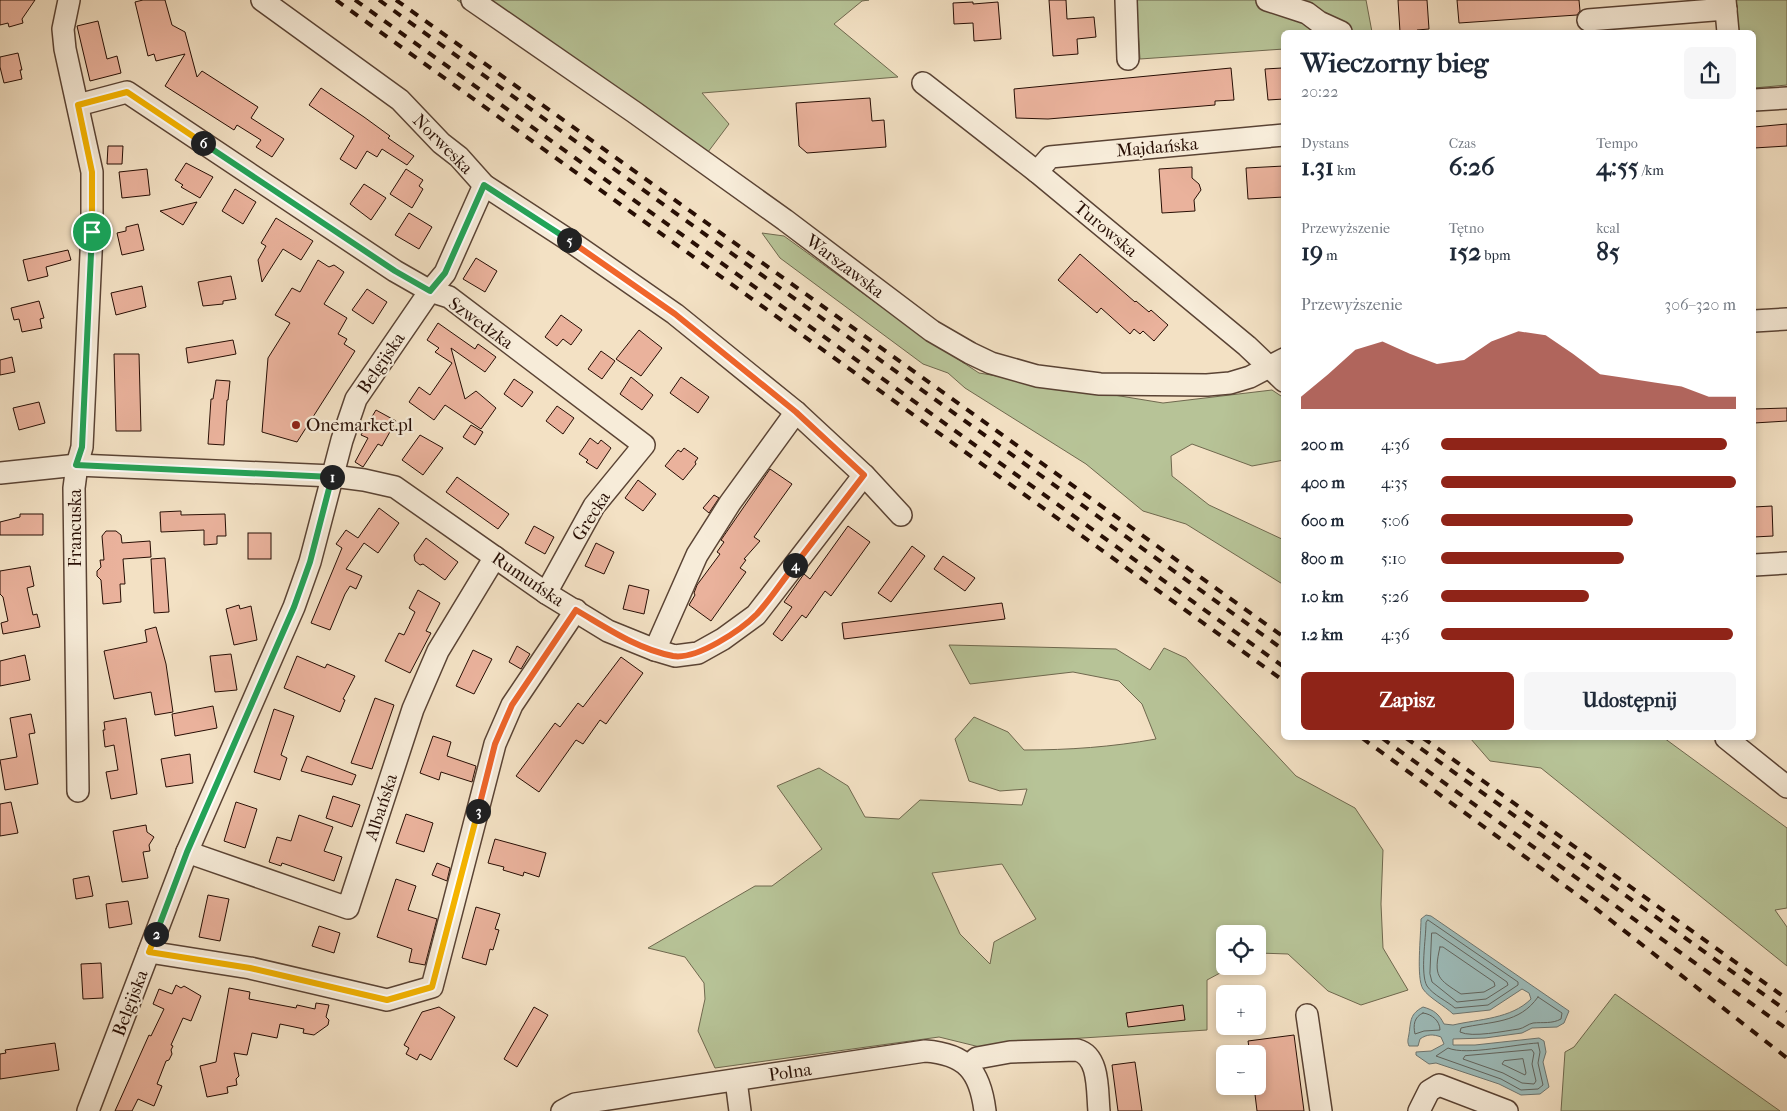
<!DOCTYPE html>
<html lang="pl">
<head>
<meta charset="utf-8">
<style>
	body { margin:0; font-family:"IM FELL French Canon",serif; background:#f6f6f7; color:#1f2937; height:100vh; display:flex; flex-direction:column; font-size:19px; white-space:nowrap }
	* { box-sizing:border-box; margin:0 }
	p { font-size:16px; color:#747a83 }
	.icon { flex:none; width:28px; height:28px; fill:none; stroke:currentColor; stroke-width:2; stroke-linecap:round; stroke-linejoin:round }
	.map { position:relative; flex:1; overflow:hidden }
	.panel { position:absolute; left:1281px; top:30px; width:475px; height:710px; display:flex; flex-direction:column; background:#fff; border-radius:8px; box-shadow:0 2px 8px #0003 }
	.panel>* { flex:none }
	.buttons { position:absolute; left:1216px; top:925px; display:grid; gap:10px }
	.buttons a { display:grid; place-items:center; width:50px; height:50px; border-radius:8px; background:#fff; box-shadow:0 2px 8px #0003; font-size:25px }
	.pin { position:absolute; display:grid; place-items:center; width:42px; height:42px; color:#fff; margin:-21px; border:2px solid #fff; border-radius:50%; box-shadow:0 1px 5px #0007 }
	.km { position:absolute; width:25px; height:25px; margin:-12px; border-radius:50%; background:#222; color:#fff; font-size:14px; line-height:25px; text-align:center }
	.round { display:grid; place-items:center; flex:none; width:52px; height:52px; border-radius:8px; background:#f6f6f7 }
	.summary { display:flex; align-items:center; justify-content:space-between; height:85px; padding:0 20px }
	h1 { font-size:28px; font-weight:700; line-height:38px }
	.figures { display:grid; grid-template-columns:repeat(3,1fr); gap:8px; height:85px; padding:5px 20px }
	.figures div { display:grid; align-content:center }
	.figures b { font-size:25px; font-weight:700 }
	.figures small { font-size:14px; font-weight:400 }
	.figures p { font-size:14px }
	.chart { height:140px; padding:10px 20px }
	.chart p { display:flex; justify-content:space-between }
	.chart svg { width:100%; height:90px; margin-top:5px; fill:#8f2418; opacity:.7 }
	.cta { display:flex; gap:10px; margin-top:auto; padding:10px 20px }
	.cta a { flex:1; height:58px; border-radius:8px; background:#8f2418; color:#fff; font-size:20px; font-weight:700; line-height:58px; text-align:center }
	.cta a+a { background:#f6f6f7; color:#1f2937 }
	ul { padding:0 20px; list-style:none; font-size:16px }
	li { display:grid; grid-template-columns:80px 60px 1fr; align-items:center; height:38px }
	li i { height:12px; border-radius:6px; background:#8f2418 }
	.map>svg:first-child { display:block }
</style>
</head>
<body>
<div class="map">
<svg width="1787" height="1111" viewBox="0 0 1787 1111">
	<rect width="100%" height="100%" fill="#f3e1c4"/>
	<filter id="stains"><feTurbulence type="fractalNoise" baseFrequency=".004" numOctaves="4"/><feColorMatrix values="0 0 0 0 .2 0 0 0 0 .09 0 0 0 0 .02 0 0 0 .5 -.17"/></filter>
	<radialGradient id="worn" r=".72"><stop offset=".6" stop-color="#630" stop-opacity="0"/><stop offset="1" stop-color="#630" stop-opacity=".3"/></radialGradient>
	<g fill="#b7c397" stroke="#6f684e" fill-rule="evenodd">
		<path d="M457 0H869L862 1 834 24 898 77 702 93 729 124 696 168Z"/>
		<path d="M1136 0H1366L1372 32H1284V49L1140 59Z"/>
		<path d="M1736 0H1787V85L1754 88V32H1739Z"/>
		<path d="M762 233 784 236 908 326 979 373 1163 403 1272 390 1284 398V460L1252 466 1192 444 1171 456 1172 476 1209 505 1284 540V585L1186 524 1143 511 1086 464 965 388 948 373 923 364 780 258Z"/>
		<path d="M949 645 1116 649 1150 670 1164 648 1186 658 1296 776 1355 808 1383 850 1381 904 1383 948 1408 990 1361 1005 1328 991 1288 954 1258 953V934H1225V966H1233L1207 980V1030L1036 1041 996 1051 939 1037 715 1068 698 1031 705 999 704 983 685 957 648 948 755 886H772L822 849 777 786 819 768 848 786 865 817 899 819 920 800 1022 805 1027 789 1000 791 969 781 955 739 974 717 1008 732 1024 750C1069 750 1112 747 1156 739L1142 704 1119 681 1073 672 970 684ZM1002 864 1036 919 994 942 990 964 960 934 932 873Z"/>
		<path d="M1470 738H1664L1787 828V908L1775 910 1787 927V966L1541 768 1490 761Z"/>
		<path d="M1615 994 1780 1111H1561L1565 1052 1574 1047Z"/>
	</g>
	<path fill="#9dbcba" stroke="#6e7671" d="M1426 915 1431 916 1569 1011 1564 1023 1557 1027 1532 1028 1522 1033 1485 1038 1453 1039V1045H1475L1539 1038 1544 1041 1546 1052 1543 1062 1549 1087 1540 1094 1521 1095 1499 1084 1436 1063 1429 1064 1416 1055V1052L1431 1051 1444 1044 1441 1037C1433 1034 1427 1034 1420 1039L1418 1046H1409C1407 1041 1408 1040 1409 1034 1411 1020 1410 1014 1423 1007 1434 1010 1439 1014 1444 1024L1453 1025C1479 1019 1511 1019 1531 999L1529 993 1522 989 1490 1010 1453 1014C1445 1006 1429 998 1423 989 1416 978 1421 935 1421 919Z"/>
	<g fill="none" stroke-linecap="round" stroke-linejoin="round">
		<g stroke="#62655f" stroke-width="1">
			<path d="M1428 920 1518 982V985L1488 1005 1455 1008C1447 1001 1433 995 1427 986 1420 974 1426 938 1426 923Z"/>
			<path d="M1432 933H1436L1507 982 1508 985 1486 999 1457 1002 1432 982 1430 974Z"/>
			<path d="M1440 947H1443L1494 982 1495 986 1484 992 1461 994C1438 979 1433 977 1440 947Z"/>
			<path d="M1538 997 1562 1013 1561 1019C1552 1024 1543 1022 1533 1023 1528 1024 1524 1028 1519 1029 1504 1031 1472 1038 1460 1032L1461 1028C1492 1021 1519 1024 1538 997Z"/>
			<path d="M1423 1013C1432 1014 1440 1021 1440 1030L1424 1031 1415 1034C1413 1025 1414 1017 1423 1013Z"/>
			<path d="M1538 1043 1540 1052 1538 1063 1543 1085 1538 1089 1521 1090 1501 1079 1436 1056 1448 1048C1467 1056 1515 1044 1538 1043Z"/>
			<path d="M1532 1050 1534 1053 1532 1064 1536 1081 1534 1084 1522 1083 1503 1073 1463 1059 1465 1056Z"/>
			<path d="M1523 1059 1526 1073 1525 1075 1502 1064 1504 1061Z"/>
		</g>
	</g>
	<g fill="#eab29c" stroke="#270e04">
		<path d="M0 0H35L22 19 23 23 9 27 8 23 0 25Z"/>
		<path d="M143 0H165L172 25 185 32 197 77 202 71 258 107 251 118 284 139 272 157 256 147 261 140 237 125 234 130 165 86 185 54 156 61 154 54 148 56 135 2Z"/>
		<path d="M1049 0H1066L1067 19 1094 17 1096 37 1077 39 1078 54 1053 56Z"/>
		<path d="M1398 0H1427L1429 29 1417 30V32H1400Z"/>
		<path d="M1457 0H1579L1580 11 1577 15 1459 23Z"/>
		<path d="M973 2V4L998 2 1001 39 974 41 973 23 954 24 953 3Z"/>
		<path d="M98 21 107 59 117 56 121 73 90 81 77 26Z"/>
		<path d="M18 53 22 70H20L22 79 4 83 0 67V57Z"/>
		<path d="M1231 68 1234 100 1215 101V105L1048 119 1016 118 1014 89Z"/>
		<path d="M1282 68 1284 69V99L1268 100 1265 69Z"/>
		<path d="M321 88 364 117 390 136 388 138 414 156 407 165 382 149 377 157 367 151 356 169 340 159 354 136 309 105Z"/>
		<path d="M870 98 872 121 884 120 886 147 807 153 799 146 796 103Z"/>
		<path d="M1787 124V146L1754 148V127Z"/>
		<path d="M108 146H123L122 164H107Z"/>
		<path d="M186 163 213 177 200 198 181 187 183 185 175 180Z"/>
		<path d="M1284 166V197L1248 199 1246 168Z"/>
		<path d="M1192 167V178L1199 184 1201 190 1194 200 1195 211 1162 213 1159 169Z"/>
		<path d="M147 169 150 195 122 198 119 172Z"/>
		<path d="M406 169 423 180 419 186 423 189 412 208 390 194Z"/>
		<path d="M364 184 386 198 371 220 350 204Z"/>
		<path d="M235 189 256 202 243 224 222 211Z"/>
		<path d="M197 202 183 225 160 211Z"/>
		<path d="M409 213 432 227 419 249 395 235Z"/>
		<path d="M276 218 313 241 301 260 283 249 262 282 258 260 266 246 261 243Z"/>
		<path d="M138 224 144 250 122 255 117 233 126 231V227Z"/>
		<path d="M68 250 71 260 46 267 48 276 28 281 23 260Z"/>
		<path d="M1080 254 1135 302 1136 301 1149 312 1151 310 1168 325 1154 341 1143 331 1140 334 1134 329 1130 334 1101 308 1097 313 1058 280Z"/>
		<path d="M476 258 497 271 485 292 463 279Z"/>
		<path d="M318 260 329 267 334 265 344 272 324 304 347 318 338 334 347 339 344 344 355 351 297 442 262 432 268 358 290 323 275 315 292 288 300 292Z"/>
		<path d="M231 276 236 299 223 301V304L203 306 198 282Z"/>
		<path d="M142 286 146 307 116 315 111 293Z"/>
		<path d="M367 289 387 302 373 324 352 310Z"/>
		<path d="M39 301 44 318 40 319 42 328 22 332 19 319 14 320 11 308Z"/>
		<path d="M561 315 582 330 571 345 563 339 557 346 545 337Z"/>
		<path d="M438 323 475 349 478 344 496 357 485 372 451 348 465 399 476 391 496 408 481 429 445 405 434 420 409 402 419 387 430 395 452 363 435 352 439 348 427 340Z"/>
		<path d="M639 330 662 348 641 376 616 359Z"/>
		<path d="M233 340 236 354 188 363 186 348Z"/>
		<path d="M601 351 615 361 602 379 588 369Z"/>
		<path d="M114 354H139L141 431H116Z"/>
		<path d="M12 357 15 372 0 375V360Z"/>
		<path d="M631 377 653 395 642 410 620 394Z"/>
		<path d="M681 377 709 397 698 413 670 393Z"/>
		<path d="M514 379 533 392 522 407 504 394Z"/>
		<path d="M216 380 230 381 228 400H227L224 445 208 444 211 399H213Z"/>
		<path d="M39 402 45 423 19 430 13 408Z"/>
		<path d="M557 406 574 418 563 434 546 421Z"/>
		<path d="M1787 408V421L1754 423V409Z"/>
		<path d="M376 410 396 421 382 446 378 444 363 467 355 462 368 438 361 435Z"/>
		<path d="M471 425 483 432 475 445 463 437Z"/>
		<path d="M420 435 443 448 423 475 402 460Z"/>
		<path d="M590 438 598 444 601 440 611 448 597 469 586 462 588 460 579 454Z"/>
		<path d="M684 448 698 458 695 462 696 464 683 480 665 466 678 450 681 452Z"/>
		<path d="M770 469 792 484 754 537 760 541 744 559 746 560 740 568 746 572 711 621 689 605 695 595 694 593 697 585 720 554 717 552 724 542 721 540Z"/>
		<path d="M457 477 509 514 498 529 446 492Z"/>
		<path d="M638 480 656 494 643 511 625 498Z"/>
		<path d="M714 495 719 498 709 513 703 508Z"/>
		<path d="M1772 506 1773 536 1754 537V507Z"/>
		<path d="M379 508 399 523 378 553 364 543 346 569 362 576 356 589 350 586 345 594 330 630 311 623 342 548 336 544 346 530 358 538Z"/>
		<path d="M181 511V515L225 514 226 536H217V544L204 545V530L161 532 160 512Z"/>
		<path d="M20 514H43V535H0V522L20 517Z"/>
		<path d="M534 526 554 537 545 554 525 543Z"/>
		<path d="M848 526 870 542 831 596 825 591 806 618 802 615 782 641 773 634 792 607 784 602 804 574 810 579Z"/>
		<path d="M106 531H116L121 535 122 543 150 541 151 557 123 559 125 584H120L121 602 103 604 101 580 97 576V571L101 567 100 560H104L102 536Z"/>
		<rect x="248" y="533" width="23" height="26"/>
		<path d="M426 538 458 562 445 580 423 564 420 565 415 561 414 555Z"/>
		<path d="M596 543 614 552 604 574 585 566Z"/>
		<path d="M912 546 925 556 891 602 878 593Z"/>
		<path d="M943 556 975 578 965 591 934 569Z"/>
		<path d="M165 558 169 612 154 613 151 559Z"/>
		<path d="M30 566 34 586 27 588 33 615 37 614 40 627 3 634 1 623 8 621 3 597 0 594V571Z"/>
		<path d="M629 585 649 590 644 614 623 609Z"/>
		<path d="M418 590 440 603 426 631 431 633 410 673 385 661 399 633 404 635 415 612 409 608Z"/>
		<path d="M1002 603 1005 619 844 639 842 623Z"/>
		<path d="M239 605 240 609 251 606 257 640 234 645 226 609Z"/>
		<path d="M156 627 166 664 173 712 155 715 151 692 114 699 104 651 147 642 145 630Z"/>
		<path d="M517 646 530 654 521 669 509 662Z"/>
		<path d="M473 650 492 659 474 694 456 686Z"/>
		<path d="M231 654 237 690 215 692 210 656Z"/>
		<path d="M25 655 30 680 0 686V661Z"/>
		<path d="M297 656 325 668 327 664 355 676 343 699 345 700 340 712 284 688Z"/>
		<path d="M621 657 643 673 606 724 600 720 583 744 576 740 539 792 516 776 555 723 560 727 578 703 583 707Z"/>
		<path d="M375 698 394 705 372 769 351 763Z"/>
		<path d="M213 706 217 728 175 736 172 714Z"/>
		<path d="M274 709 294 716 281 755 287 758 280 780 254 772Z"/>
		<path d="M31 714 35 733 29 734 38 784 5 790 0 760 17 757 10 718Z"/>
		<path d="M126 718 137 794 111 799 106 772 118 770 114 745 105 747 103 730H105L104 722Z"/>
		<path d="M433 736 451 742 447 756 476 766 472 782 441 772 439 780 420 773Z"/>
		<path d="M190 754 193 783 166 787 161 759Z"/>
		<path d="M307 756 356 775 352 785 301 771Z"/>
		<path d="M333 796 360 805 352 827 326 818Z"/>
		<path d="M11 802 18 833 0 836V804Z"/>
		<path d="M236 802 257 809 245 848 224 841Z"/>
		<path d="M406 814 433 823 424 852 396 843Z"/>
		<path d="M299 815 333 827 324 851 342 857 334 881 282 863 281 866 269 862 277 837 291 841Z"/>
		<path d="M146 825 147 832 154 837 149 845 150 851 143 852 148 878 122 882 113 831Z"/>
		<path d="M495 839 546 853 539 877 524 872 523 876 503 870 504 867 488 863Z"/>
		<path d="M437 863 450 868 447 881 432 875Z"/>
		<path d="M89 876 93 896 76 899 73 879Z"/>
		<path d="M396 879 416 886 408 910 437 919 425 965 409 962 412 949 377 937Z"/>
		<path d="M208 895 229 899 220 941 199 937Z"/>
		<path d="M128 901 132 924 109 928 106 904Z"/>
		<path d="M476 907 500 914 495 929 499 930 493 950 490 949 486 965 462 958Z"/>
		<path d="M319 926 340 933 334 953 312 946Z"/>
		<path d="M101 963 103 998 83 999 81 964Z"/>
		<path d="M176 985 181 988 184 986 201 996 191 1021 183 1018 171 1045 173 1046 171 1050 172 1054 169 1060 166 1061 157 1084 162 1086 154 1106 138 1099 132 1111H115L149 1035 151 1036 164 1009 153 1004 159 989 172 994Z"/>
		<path d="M229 988 250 992 249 999 296 1008 297 1005 315 1009 316 1003 329 1005 326 1017 329 1020 328 1025 314 1035 303 1033 304 1029 280 1024 277 1038 252 1033 247 1055 234 1053 239 1076 236 1079 237 1085 227 1087 228 1093 207 1097 200 1066 216 1062Z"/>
		<path d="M1183 1005 1185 1020 1128 1027 1126 1013Z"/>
		<path d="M439 1007 455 1017 431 1060 420 1054 417 1060 406 1054 409 1048 404 1045 422 1012Z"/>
		<path d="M534 1007 548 1015 517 1067 504 1059Z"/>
		<path d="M1294 1035 1304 1111H1257L1254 1086H1258V1054H1250L1248 1041Z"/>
		<path d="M55 1043 59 1070 0 1079V1054L6 1053 5 1050Z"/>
		<path d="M1135 1062 1142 1111H1118L1112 1065Z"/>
	</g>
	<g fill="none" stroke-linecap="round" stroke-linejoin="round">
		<defs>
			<g id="minor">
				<path d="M69 0 63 29 65 49 92 172V232L82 447 77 465 74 488 78 791"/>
				<path d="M262 0 400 100 441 143 459 157 484 185 570 241 675 314 796 412 864 475 901 515"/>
				<path d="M472 0 634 112 785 220 932 331 970 353 991 363 1037 376 1100 384 1207 385 1230 383 1250 377 1284 359"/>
				<path d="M1126 0 1128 59"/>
				<path d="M1267 0 1307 13 1319 22 1341 32"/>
				<path d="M1725 0 1728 32"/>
				<path d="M1588 20 1726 9"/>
				<path d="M923 83 1037 172 1247 346 1284 381"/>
				<path d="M1754 100 1787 98"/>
				<path d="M78 105 127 92 395 271 430 291 449 297 644 445 594 506 546 593"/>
				<path d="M1037 172 1050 157 1284 135"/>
				<path d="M1754 321 1787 319"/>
				<path d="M0 473 77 465 333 476 364 480 395 487 546 593 608 631 655 650 675 656 698 653 723 639 756 615 864 475"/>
				<path d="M1754 565 1787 563"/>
				<path d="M655 650 697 555 730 503 796 412"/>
				<path d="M1726 738 1787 787"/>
				<path d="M187 852 348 908 413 709 438 651 495 557"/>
				<path d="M149 952 250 968 387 1000 432 987 495 744 512 705 576 610"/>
				<path d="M1307 1015 1321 1111"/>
				<path d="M968 1066 977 1058 1010 1052 1077 1050C1100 1056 1097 1091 1099 1111"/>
				<path d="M736 1080 740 1111"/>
				<path d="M88 1111 187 852 294 607 310 562 342 440 356 399 430 291 445 273 484 185"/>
				<path d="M562 1111 575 1104 925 1051C966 1054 980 1071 985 1111"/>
				<path d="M1419 1111 1429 1091 1439 1085 1507 1111"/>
			</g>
		</defs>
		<use href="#minor" stroke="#5a4334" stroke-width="24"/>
		<use href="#minor" stroke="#f7ecd9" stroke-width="21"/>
		<g stroke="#270e04" stroke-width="4" stroke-dasharray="9 9" stroke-linecap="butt">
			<path d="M336 0 1284 681"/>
			<path d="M355 0 1284 667"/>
			<path d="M379 0 1284 650"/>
			<path d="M396 0 1284 637"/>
			<path d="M1362 738 1590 904 1787 1058"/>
			<path d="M1382 738 1787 1029"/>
			<path d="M1406 738 1787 1011"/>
			<path d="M1423 738 1787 999"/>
		</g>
	</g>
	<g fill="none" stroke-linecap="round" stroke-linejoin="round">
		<defs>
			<path id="split-1" d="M92 232 82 447 76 465 332 477"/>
			<path id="split-2" d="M156 934 187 852 294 607 310 562 332 477"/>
			<path id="split-3" d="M156 934 149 952 250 968 387 1000 432 987 478 811"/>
			<path id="split-4" d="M478 811 495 744 512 705 576 610C607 628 637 649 673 656 697 660 741 630 757 614 771 599 782 581 795 565"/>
			<path id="split-5" d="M569 240 675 314 796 412 864 475 795 565"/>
			<path id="split-6" d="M203 143 395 271 430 291 445 273 484 185 569 240"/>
			<path id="split-7" d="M92 232V172L78 105 127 92 203 143"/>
		</defs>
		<use href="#split-1" stroke="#fff" stroke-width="10"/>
		<use href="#split-2" stroke="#fff" stroke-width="10"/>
		<use href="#split-3" stroke="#fff" stroke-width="10"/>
		<use href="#split-4" stroke="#fff" stroke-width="10"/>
		<use href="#split-5" stroke="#fff" stroke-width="10"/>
		<use href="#split-6" stroke="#fff" stroke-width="10"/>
		<use href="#split-7" stroke="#fff" stroke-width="10"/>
		<use href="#split-1" stroke="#22a559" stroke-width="6"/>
		<use href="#split-2" stroke="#22a559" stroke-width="6"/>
		<use href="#split-3" stroke="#f5b400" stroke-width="6"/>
		<use href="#split-4" stroke="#f0652b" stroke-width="6"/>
		<use href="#split-5" stroke="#f0652b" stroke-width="6"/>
		<use href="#split-6" stroke="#22a559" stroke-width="6"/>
		<use href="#split-7" stroke="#f5b400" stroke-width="6"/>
	</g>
	<circle fill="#8f2418" stroke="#f7ecd9" stroke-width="2" cx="296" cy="425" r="5"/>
	<g text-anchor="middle" stroke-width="4.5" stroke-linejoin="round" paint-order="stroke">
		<g font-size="18" fill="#270e04" stroke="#f7ecd9">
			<text transform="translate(443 144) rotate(45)" y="6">Norweska</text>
			<text transform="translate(1157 147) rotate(-5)" y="6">Majdańska</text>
			<text transform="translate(1106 229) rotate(40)" y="6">Turowska</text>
			<text transform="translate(845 266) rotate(37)" y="6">Warszawska</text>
			<text transform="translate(481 323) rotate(36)" y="6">Szwedzka</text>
			<text transform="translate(381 363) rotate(-56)" y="6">Belgijska</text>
			<text transform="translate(591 516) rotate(-57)" y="6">Grecka</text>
			<text transform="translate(75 528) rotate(-90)" y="6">Francuska</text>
			<text transform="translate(528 579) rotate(34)" y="6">Rumuńska</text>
			<text transform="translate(381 807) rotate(-72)" y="6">Albańska</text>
			<text transform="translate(130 1003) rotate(-69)" y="6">Belgijska</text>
			<text transform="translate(790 1072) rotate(-8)" y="6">Polna</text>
		</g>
		<g font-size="18" fill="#270e04" stroke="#f7ecd9" text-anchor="start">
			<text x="306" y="431">Onemarket.pl</text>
		</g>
	</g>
	<rect width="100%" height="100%" filter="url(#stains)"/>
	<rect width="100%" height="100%" fill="url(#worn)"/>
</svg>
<div class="buttons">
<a><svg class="icon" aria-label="locate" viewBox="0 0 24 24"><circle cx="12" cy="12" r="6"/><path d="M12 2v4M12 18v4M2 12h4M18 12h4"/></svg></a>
<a>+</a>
<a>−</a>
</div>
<div class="pin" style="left:92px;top:232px;background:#1e9e55"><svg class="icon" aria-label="arrive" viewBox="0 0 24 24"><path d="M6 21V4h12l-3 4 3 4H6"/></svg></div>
<b class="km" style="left:332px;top:477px">1</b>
<b class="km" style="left:156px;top:934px">2</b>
<b class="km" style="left:478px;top:811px">3</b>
<b class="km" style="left:795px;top:565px">4</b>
<b class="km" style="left:569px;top:240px">5</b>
<b class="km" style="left:203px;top:143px">6</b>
<section class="panel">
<div class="summary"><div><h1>Wieczorny bieg</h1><p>20:22</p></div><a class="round"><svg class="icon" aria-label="share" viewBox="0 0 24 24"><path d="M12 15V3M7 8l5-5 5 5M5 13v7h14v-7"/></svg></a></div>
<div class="figures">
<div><p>Dystans</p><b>1.31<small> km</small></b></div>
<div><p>Czas</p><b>6:26</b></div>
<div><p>Tempo</p><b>4:55<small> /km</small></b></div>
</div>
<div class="figures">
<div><p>Przewyższenie</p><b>19<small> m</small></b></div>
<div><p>Tętno</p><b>152<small> bpm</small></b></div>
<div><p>kcal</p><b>85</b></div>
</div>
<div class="chart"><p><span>Przewyższenie</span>306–320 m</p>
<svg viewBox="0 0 160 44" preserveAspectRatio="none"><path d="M0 44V38L10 27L20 15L30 11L40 17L50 22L60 20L70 11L80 6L90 8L100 17L110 27L120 29L130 31L140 33L150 38L160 38V44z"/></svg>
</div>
<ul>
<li><b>200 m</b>4:36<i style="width:97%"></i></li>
<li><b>400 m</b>4:35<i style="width:100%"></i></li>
<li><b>600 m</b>5:06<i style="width:65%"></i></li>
<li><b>800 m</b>5:10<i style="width:62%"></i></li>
<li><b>1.0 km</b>5:26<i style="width:50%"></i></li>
<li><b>1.2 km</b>4:36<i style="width:99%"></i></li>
</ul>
<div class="cta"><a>Zapisz</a><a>Udostępnij</a></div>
</section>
</div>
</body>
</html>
